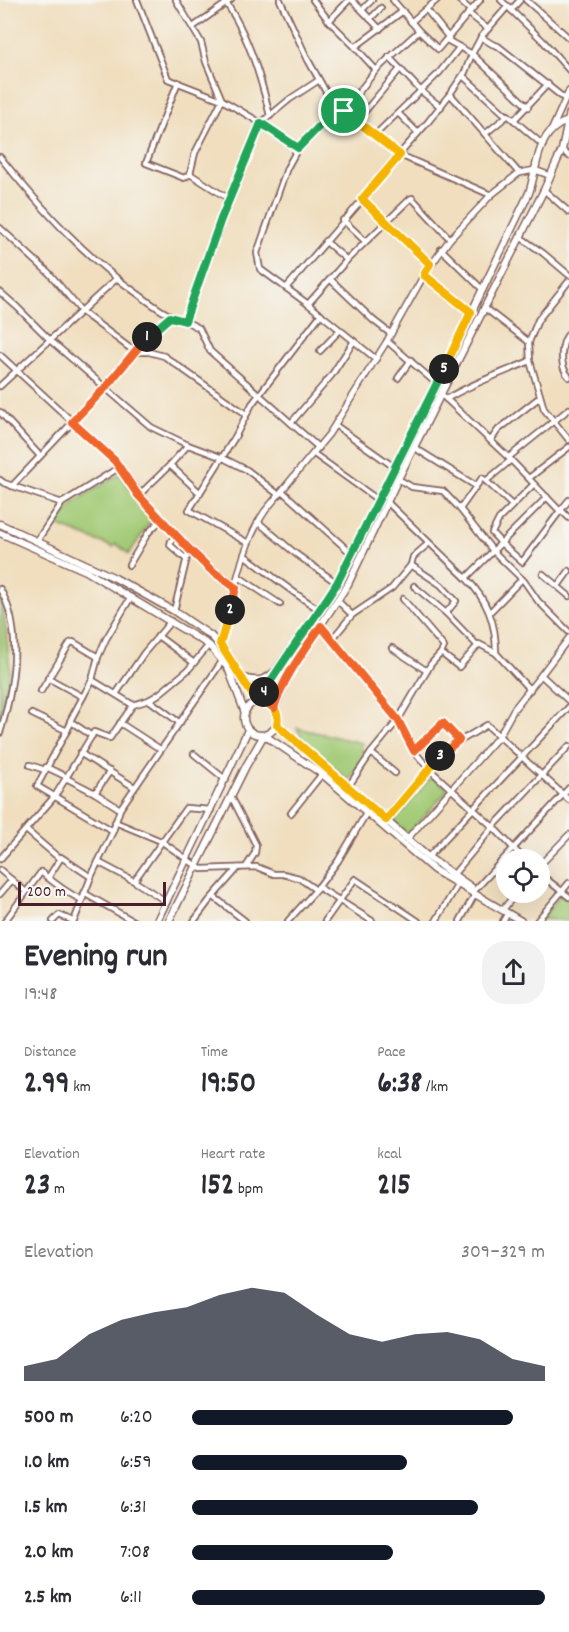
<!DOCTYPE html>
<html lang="en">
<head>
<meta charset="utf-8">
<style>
	body { margin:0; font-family:Dekko,sans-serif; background:#f2f2f3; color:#2b2b33; height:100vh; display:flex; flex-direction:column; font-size:22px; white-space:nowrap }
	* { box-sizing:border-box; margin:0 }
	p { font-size:20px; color:#7c7c81 }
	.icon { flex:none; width:33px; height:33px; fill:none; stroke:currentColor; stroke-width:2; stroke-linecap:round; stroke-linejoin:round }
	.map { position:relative; height:921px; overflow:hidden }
	.side { display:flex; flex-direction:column; background:#fff; flex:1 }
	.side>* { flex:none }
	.buttons { position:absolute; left:496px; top:849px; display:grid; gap:12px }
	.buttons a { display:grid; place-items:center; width:54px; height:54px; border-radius:50%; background:#fff; box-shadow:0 6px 24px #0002; font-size:30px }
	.scale { position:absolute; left:18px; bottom:15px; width:148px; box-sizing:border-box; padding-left:6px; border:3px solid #4a1f2b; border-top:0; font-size:16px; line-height:21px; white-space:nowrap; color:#4a1f2b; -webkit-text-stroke:4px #f6f6f2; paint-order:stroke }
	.pin { position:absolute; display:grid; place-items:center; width:51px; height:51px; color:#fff; margin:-26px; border:3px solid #fff; border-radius:50%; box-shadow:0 2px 6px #0007 }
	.km { position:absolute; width:30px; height:30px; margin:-15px; border-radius:50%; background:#222; color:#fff; font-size:16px; line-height:30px; text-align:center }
	.round { display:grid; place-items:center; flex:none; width:63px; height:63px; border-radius:24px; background:#f2f2f3 }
	.head { display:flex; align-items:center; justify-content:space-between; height:102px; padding:0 24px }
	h1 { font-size:33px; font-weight:700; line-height:45px }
	.stats { display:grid; grid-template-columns:repeat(3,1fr); gap:9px; height:102px; padding:6px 24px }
	.stats div { display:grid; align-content:center }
	.stats b { font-size:30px; font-weight:700 }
	.stats small { font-size:16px; font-weight:400 }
	.stats p { font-size:16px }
	.chart { height:168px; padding:12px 24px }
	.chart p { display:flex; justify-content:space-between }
	.chart svg { width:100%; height:108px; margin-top:6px; fill:#111827; opacity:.7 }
	ul { padding:0 24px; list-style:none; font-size:20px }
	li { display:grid; grid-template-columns:96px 72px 1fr; align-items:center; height:45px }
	li i { height:15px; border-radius:8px; background:#111827 }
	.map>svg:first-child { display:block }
</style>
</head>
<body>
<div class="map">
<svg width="569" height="921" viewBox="0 0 569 921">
	<rect width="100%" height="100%" fill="#f6f6f2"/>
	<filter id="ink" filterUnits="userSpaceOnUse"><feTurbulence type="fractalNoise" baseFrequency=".0167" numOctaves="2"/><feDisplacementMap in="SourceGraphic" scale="12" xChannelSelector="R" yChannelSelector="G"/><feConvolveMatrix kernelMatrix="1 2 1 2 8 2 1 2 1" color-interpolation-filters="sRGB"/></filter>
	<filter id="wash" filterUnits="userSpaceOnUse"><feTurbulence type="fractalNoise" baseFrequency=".008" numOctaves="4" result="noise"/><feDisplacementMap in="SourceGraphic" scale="24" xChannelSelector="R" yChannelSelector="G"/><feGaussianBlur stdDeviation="1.35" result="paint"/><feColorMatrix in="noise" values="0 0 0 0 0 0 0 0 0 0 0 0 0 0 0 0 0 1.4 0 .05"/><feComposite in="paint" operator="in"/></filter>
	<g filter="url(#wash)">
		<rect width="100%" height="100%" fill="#f0debe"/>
		<g fill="#a2ca75" stroke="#767450" stroke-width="1.5">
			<path d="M119 474 121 475 140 504 153 518 129 554 116 544 113 547 54 524 76 501Z"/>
			<path d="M0 598 3 603 10 669 0 723Z"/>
			<path d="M297 728 362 743 361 750 368 752 349 780 303 740Z"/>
			<path d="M432 776 448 790 408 834 394 822Z"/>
			<path d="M561 894 569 900V921L541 919Z"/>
		</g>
	</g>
	<g filter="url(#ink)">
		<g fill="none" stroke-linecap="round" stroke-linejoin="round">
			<defs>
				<g id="minor">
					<path d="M137 0 168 79 222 100 195 153 190 174 229 199"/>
					<path d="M176 0 201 42 206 62 222 100 261 123 290 99 319 80"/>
					<path d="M224 0C248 33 261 77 270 116"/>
					<path d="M280 0 308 60 326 92 339 106 356 122 400 155 491 195"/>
					<path d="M313 0 329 21 355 47"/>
					<path d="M352 0 380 29"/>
					<path d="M393 0 419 31 438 49 480 0"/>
					<path d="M459 0 470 10"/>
					<path d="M501 0 543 41 569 70"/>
					<path d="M526 0 569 38"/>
					<path d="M508 6 481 37 472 54 528 107"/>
					<path d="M426 9 437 0"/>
					<path d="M362 10 372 0"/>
					<path d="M511 10 520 0"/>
					<path d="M403 11 355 47 376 70 419 31"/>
					<path d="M468 13 488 29"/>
					<path d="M370 19 381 8"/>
					<path d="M329 21 349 0"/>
					<path d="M411 22 426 9 449 38"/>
					<path d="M193 27 231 0"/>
					<path d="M481 37 492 44 498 46 565 99"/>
					<path d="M447 40 472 54 465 72 450 94"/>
					<path d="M389 57 421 91 441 107"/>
					<path d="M463 76 507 116 508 115 543 145"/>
					<path d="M178 82 146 163 184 178 190 174"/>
					<path d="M339 106 298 148 287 168 257 253 260 269 308 304 376 359"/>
					<path d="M344 111 376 70"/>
					<path d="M399 114 418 133"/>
					<path d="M514 120 548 84"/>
					<path d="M356 122 400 69"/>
					<path d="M485 134 507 116"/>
					<path d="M374 136 439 73 459 48"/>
					<path d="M562 150 569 156"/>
					<path d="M0 157C41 208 84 256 138 294 153 305 167 316 185 321L229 199 261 123 298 148"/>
					<path d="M544 190 569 212"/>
					<path d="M362 199 430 264"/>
					<path d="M343 220 365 241"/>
					<path d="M0 228 49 273 82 312 135 352H149L164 356 246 414"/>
					<path d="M520 237 543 253 569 275"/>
					<path d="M325 241 347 260"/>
					<path d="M441 249 483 290"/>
					<path d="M424 275 472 312"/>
					<path d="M330 279 373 320 391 334"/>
					<path d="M569 281 538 320 529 342 530 361 544 409 569 440"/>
					<path d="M286 288 376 184 380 176 428 122 450 94 519 173"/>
					<path d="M0 292 17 307 51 341 151 427 188 445 223 458 247 470 279 495"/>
					<path d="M308 304 347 260 410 199 412 198 450 239"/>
					<path d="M486 309 529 342"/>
					<path d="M185 321 199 328 210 351 319 448"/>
					<path d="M569 333C560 344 559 366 569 377"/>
					<path d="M387 341 437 384"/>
					<path d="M320 351 340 330"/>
					<path d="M0 355 115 461 150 508 211 569 236 588"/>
					<path d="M398 378 411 360"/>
					<path d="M0 386 116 279"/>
					<path d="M441 394 511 460 560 511 522 562 502 544 492 533 499 519 534 484"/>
					<path d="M446 399C475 382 500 374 530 361"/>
					<path d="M0 412 40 456"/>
					<path d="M291 423 331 376 354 341"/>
					<path d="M335 425 394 467"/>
					<path d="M491 440 498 430 540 397"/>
					<path d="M188 445 170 465 200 493"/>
					<path d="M415 448 476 486"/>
					<path d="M314 454 378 500"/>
					<path d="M509 457 569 409"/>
					<path d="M529 478 569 447"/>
					<path d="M398 479 412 487 443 491 460 509 493 551 524 581 538 601 569 632"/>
					<path d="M0 480 4 483 62 503"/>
					<path d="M486 481 512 505"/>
					<path d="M12 486 105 388 153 330 170 317"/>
					<path d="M282 491 351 553"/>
					<path d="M139 495 170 465"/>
					<path d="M387 502 466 578"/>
					<path d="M460 509 482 478 486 481 511 460"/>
					<path d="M561 510 569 518"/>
					<path d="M560 511 569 500"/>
					<path d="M258 522 296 554 337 583"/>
					<path d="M176 535 171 541 170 545 186 559"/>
					<path d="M37 541 62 503 120 467"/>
					<path d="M248 543 189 510 235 437 252 404 321 314"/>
					<path d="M244 555C270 574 294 594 320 610"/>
					<path d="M129 565 148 533 161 520"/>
					<path d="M411 565 413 557 429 543"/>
					<path d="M543 574 569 596"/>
					<path d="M239 577 280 604"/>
					<path d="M414 586 446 613"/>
					<path d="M558 586 569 571"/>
					<path d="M0 589C24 630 13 690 0 733"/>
					<path d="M403 599 444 647 441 653"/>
					<path d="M338 601 352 615 392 588 411 565 441 585 456 601 446 613 477 645"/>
					<path d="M174 611 189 549"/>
					<path d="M490 612 522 579"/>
					<path d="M321 626 398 720 371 753 348 787"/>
					<path d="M158 636 194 663"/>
					<path d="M333 638 352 615"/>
					<path d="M392 648 427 671"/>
					<path d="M496 653 479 644 459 667 441 653 431 664 398 720 414 751 429 769 493 827 525 860"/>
					<path d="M48 678 83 697"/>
					<path d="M92 680 133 705"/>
					<path d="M530 690 496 653C496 622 487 600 466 578L547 497"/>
					<path d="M41 691 70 643 73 642 98 657 106 639 131 597"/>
					<path d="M116 694 144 653 171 621"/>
					<path d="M149 700 180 723"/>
					<path d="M32 714 67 731"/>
					<path d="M71 723 37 786 113 831"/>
					<path d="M120 723 160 749"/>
					<path d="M92 736 70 721 92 680 98 657"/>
					<path d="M414 751 443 723 459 740"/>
					<path d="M80 753 134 787"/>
					<path d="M371 753 395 773"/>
					<path d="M194 754 226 780"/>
					<path d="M30 765 45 770"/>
					<path d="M46 767 67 777"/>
					<path d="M66 778 95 793 120 809"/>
					<path d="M95 793 110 771"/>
					<path d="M231 796 256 845 255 853 246 867"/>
					<path d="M291 813 322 774"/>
					<path d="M386 820 448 748 487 725 569 800"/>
					<path d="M115 822 161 841 201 869 257 867 274 874H283L299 878 316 890 338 861 367 812"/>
					<path d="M26 830 60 859 61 857 91 877 113 831 120 809 223 660"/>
					<path d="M428 857 569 707"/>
					<path d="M0 859 55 796 94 732 110 738 133 705 149 700 159 694 188 670 209 645"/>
					<path d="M98 862 134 881 186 808 211 810"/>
					<path d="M0 870 26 892"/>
					<path d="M540 874 569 897"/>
					<path d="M453 875 493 827 569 746"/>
					<path d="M48 878 60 859"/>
					<path d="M134 881 167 902"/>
					<path d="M318 887 372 921"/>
					<path d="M475 890 569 788"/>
					<path d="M84 893 133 921"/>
					<path d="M0 894 12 880"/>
					<path d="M214 897 245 921"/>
					<path d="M5 921 41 872C54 883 67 893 82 900"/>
					<path d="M53 921 59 915 73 921"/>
					<path d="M74 921 91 877"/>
					<path d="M194 921 209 901 238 868"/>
					<path d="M288 921 316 890"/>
					<path d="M325 921 355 879 418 921"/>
					<path d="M436 921 458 884"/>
					<path d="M460 921 475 894"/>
					<path d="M503 921 508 913"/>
					<path d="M537 921 569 883"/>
				</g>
				<g id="tertiary">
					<path d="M568 121 569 114"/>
					<path d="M552 129 569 91"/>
					<path d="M220 644C234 600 239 549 265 511L329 434 387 341 424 275 450 239 491 195 519 173 535 170 551 176"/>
					<path d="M541 675 569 638"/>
					<path d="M407 839 499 736 514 709 541 675 569 701"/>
					<path d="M540 865 569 835"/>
					<path d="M505 907 517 892"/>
				</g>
				<g id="secondary">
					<path d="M0 524 115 578 174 611 211 636 224 649 257 702"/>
					<path d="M0 533 86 571 209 645 228 668 245 713"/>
					<path d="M242 677C253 682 264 682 273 673"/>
					<circle cx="261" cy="718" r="17"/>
					<path d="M258 702 278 668 320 610 337 583 437 384 529 193C538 167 536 129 569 121"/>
					<path d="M275 708 284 684 294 665 348 584 398 479 544 190 562 150 568 121"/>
					<path d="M277 725 428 857 471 887"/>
					<path d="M157 921 248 730"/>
					<path d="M169 921 246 766 264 735 322 774 434 870 521 921"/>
				</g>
			</defs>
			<use href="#minor" stroke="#84625e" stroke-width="8"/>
			<use href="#tertiary" stroke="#84625e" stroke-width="8"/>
			<use href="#secondary" stroke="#84625e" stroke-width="9"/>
			<use href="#minor" stroke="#fff" stroke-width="4.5"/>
			<use href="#tertiary" stroke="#fff" stroke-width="5"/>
			<use href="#secondary" stroke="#fff" stroke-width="6"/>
		</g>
	</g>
	<g fill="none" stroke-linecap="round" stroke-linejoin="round" filter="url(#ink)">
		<defs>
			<path id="split-1" d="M147 337 170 317 185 321 221 219 261 123 298 148 339 106 344 111"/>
			<path id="split-2" d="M147 337 105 388 72 422 115 461 138 495 189 549 211 570 236 588 230 610"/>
			<path id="split-3" d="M230 610 220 644 257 702C272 701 280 711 277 725L386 820 440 756"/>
			<path id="split-4" d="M264 692 258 702 267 703 274 708C283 678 303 652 321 626L398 720 414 751 443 723 459 740 440 756"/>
			<path id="split-5" d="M264 692C287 654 314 620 337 583L444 369"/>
			<path id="split-6" d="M344 111 400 155 362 199 430 264 424 275 471 312 444 369"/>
		</defs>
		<use href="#split-1" stroke="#fff" stroke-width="12"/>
		<use href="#split-2" stroke="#fff" stroke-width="12"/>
		<use href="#split-3" stroke="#fff" stroke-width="12"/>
		<use href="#split-4" stroke="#fff" stroke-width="12"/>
		<use href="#split-5" stroke="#fff" stroke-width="12"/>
		<use href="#split-6" stroke="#fff" stroke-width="12"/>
		<use href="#split-1" stroke="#22a559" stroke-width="8"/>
		<use href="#split-2" stroke="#f0652b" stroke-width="8"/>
		<use href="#split-3" stroke="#f5b400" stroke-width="8"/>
		<use href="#split-4" stroke="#f0652b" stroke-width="8"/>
		<use href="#split-5" stroke="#22a559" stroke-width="8"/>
		<use href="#split-6" stroke="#f5b400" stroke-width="8"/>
	</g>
</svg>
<div class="buttons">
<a><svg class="icon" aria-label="locate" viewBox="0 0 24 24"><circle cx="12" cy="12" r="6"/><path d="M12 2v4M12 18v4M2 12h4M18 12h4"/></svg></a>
</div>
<div class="scale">200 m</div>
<div class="pin" style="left:344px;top:111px;background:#1e9e55"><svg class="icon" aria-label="arrive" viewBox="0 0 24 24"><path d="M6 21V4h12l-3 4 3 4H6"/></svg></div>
<b class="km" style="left:147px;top:337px">1</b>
<b class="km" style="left:230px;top:610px">2</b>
<b class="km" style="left:440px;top:756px">3</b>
<b class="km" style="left:264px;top:692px">4</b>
<b class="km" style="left:444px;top:369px">5</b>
</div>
<section class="side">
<div class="head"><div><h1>Evening run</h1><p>19:48</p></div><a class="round"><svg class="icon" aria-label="share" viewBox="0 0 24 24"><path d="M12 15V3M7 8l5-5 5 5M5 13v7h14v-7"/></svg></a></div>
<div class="stats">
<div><p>Distance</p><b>2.99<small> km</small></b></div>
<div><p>Time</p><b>19:50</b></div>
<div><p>Pace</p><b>6:38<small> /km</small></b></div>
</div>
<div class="stats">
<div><p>Elevation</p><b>23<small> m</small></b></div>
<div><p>Heart rate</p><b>152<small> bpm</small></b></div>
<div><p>kcal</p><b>215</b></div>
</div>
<div class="chart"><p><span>Elevation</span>309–329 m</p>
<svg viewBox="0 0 160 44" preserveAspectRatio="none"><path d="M0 44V38L10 35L20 25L30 19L40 16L50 14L60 9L70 6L80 8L90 17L100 25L110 28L120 25L130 24L140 27L150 35L160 38V44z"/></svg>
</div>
<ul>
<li><b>500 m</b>6:20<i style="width:91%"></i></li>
<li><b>1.0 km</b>6:59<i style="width:61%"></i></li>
<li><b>1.5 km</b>6:31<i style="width:81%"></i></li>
<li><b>2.0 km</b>7:08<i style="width:57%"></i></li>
<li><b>2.5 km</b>6:11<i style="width:100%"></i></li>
</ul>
</section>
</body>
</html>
